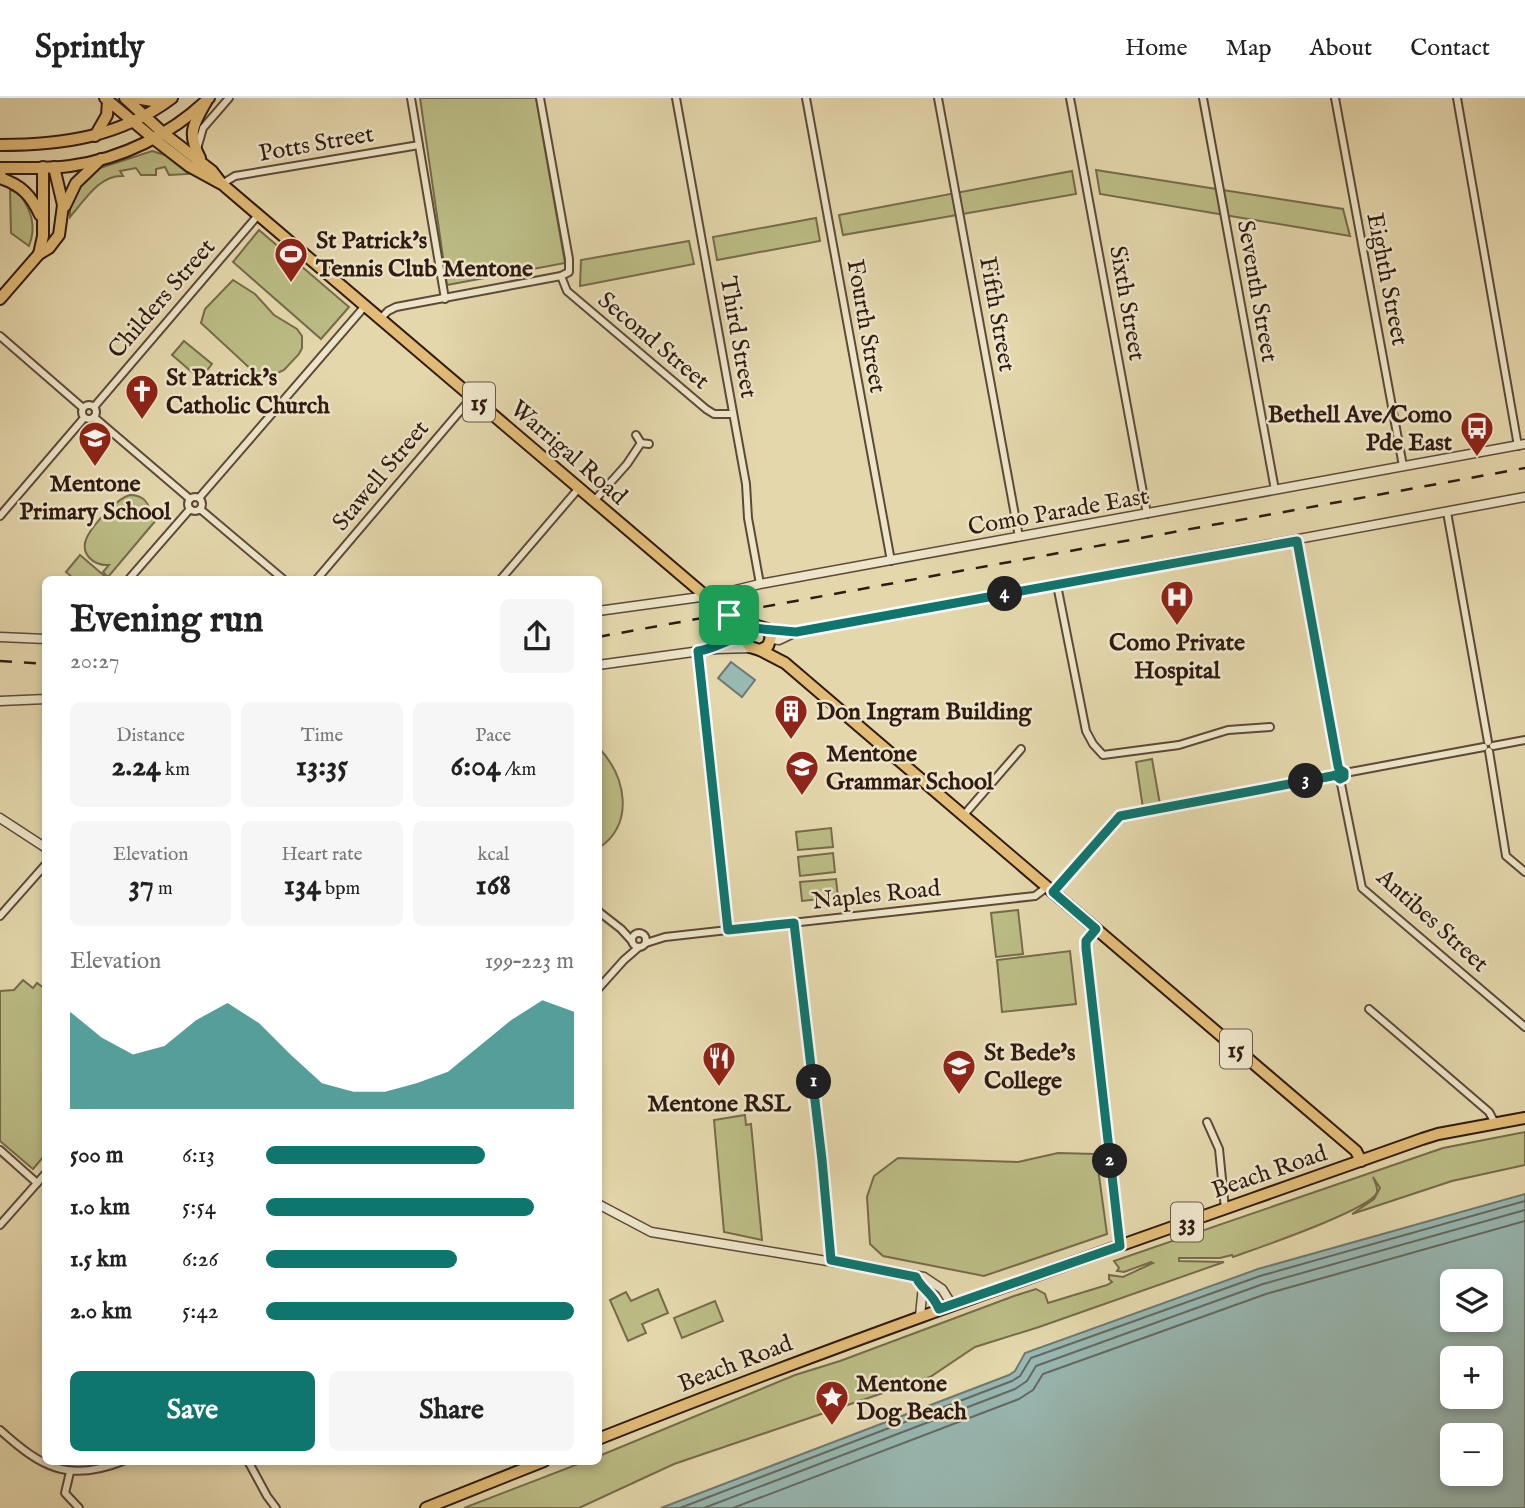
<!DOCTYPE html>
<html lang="en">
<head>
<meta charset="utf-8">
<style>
	body { margin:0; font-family:"IM FELL English",serif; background:#f6f6f6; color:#222; height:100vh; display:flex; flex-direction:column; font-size:26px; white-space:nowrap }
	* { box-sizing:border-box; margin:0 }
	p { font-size:23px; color:#767676 }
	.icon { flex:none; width:38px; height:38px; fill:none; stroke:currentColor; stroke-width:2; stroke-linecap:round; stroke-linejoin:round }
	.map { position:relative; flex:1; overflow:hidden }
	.details { position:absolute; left:42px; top:478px; width:560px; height:889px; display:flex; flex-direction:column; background:#fff; border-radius:10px; box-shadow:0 4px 10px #0003 }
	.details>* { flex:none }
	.controls { position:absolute; left:1440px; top:1171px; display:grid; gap:14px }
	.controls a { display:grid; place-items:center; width:63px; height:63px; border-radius:10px; background:#fff; box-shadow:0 4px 10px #0003; font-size:35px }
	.pin { position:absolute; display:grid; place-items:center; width:60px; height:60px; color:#fff; margin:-30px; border-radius:14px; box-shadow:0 4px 10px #0006 }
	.km { position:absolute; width:35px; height:35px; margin:-18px; border-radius:50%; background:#222; color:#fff; font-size:19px; line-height:35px; text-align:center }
	.round { display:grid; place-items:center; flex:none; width:74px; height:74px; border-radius:10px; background:#f6f6f6 }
	.summary { display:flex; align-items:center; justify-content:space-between; height:119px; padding:0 28px }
	h1 { font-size:38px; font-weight:700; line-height:52px }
	.metrics { display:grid; grid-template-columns:repeat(3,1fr); gap:10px; height:119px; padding:7px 28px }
	.metrics div { display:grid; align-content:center; border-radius:10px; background:#f6f6f6; text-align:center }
	.metrics b { font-size:30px; font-weight:700 }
	.metrics small { font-size:19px; font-weight:400 }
	.metrics p { font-size:19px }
	.chart { height:196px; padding:14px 28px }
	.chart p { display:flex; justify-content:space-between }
	.chart svg { width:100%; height:126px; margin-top:7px; fill:#0f766e; opacity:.7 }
	.cta { display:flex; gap:14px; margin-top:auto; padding:14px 28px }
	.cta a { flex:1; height:80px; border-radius:10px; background:#0f766e; color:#fff; font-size:28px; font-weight:700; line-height:80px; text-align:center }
	.cta a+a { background:#f6f6f6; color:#222 }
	ul { padding:0 28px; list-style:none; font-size:23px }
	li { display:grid; grid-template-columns:112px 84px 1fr; align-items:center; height:52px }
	li i { height:18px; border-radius:9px; background:#0f766e }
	header { display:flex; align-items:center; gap:42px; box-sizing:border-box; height:98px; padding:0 35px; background:#fff; border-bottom:2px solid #e0e0e0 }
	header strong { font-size:33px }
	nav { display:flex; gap:38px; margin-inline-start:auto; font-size:24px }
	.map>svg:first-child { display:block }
</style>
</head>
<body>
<header>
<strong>Sprintly</strong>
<nav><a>Home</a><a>Map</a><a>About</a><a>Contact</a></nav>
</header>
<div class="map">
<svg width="1525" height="1410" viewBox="0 0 1525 1410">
	<rect width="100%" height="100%" fill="#e4d7ac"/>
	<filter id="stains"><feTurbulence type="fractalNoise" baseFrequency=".00286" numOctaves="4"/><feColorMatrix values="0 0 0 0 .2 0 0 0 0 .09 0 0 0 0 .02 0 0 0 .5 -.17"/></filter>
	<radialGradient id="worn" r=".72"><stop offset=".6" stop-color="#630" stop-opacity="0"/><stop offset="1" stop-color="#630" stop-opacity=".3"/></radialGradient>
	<g fill="#bbbc85" stroke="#766b4b" stroke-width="2">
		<path d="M420 0H536L565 165 447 187Z"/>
		<path d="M152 53 165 57 189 76 169 77 165 69 156 71V77H141L136 70 120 73 123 78C99 77 85 102 70 119V109L74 95 87 78 100 70Z"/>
		<path d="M1096 72 1343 111 1350 138 1100 96Z"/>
		<path d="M1072 73 1076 96 843 137 839 117Z"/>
		<path d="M10 92 19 95C31 112 37 128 29 148L11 135Z"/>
		<path d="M816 120 820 143 717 162 713 139Z"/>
		<path d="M259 132 349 209 321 241 233 164Z"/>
		<path d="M689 143 694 166 580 188 581 162Z"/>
		<path d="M233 182 255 196 274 217 297 231 302 238V250L299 256 284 272 273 277 260 278 255 275 201 225 205 211Z"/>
		<path d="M184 243 212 266 200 281 172 257Z"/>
		<path d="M130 397C143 397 150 405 151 418L158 411 162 415 108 479 103 474 109 467C94 468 79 456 87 439 93 427 117 400 130 397Z"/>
		<path d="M80 457 108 481H74L66 474Z"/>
		<path d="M599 650C626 679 635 725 599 750Z"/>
		<path d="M1152 661 1160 706 1143 710 1136 664Z"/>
		<path d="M831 730 833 749 798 752 796 734Z"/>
		<path d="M833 755 835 774 800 778 798 759Z"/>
		<path d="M836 781 838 799 802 803 800 784Z"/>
		<path d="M1018 812 1023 856 996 859 991 815Z"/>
		<path d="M1070 853 1076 906 1002 914 997 862Z"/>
		<path d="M23 882 33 890 37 885 45 891V1057L33 1071 0 1043V893L14 892Z"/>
		<path d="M745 1017 746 1027 751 1026 762 1142 724 1134 714 1022Z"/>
		<path d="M1525 1034V1067L1452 1083 1352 1116 1374 1101 1380 1090 1373 1079C1374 1082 1378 1089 1377 1094 1373 1111 1255 1151 1233 1159L1232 1157 1220 1160H1179V1163L1224 1164 1039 1229 975 1249 930 1279 674 1366 579 1410H464L586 1363H598L599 1358 795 1277 840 1263 1014 1198 1036 1191 1045 1196 1048 1205 1107 1187 1112 1184 1109 1181V1177L1123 1179 1153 1165 1151 1164 1124 1174 1117 1173 1119 1170 1114 1163 1443 1050Z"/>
		<path d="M1058 1055 1096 1056 1107 1136 984 1178 883 1158 870 1146 867 1099 874 1078 898 1060 1018 1064Z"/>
		<path d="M658 1191 668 1215 642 1226 646 1235 628 1243 610 1202 626 1194 631 1203Z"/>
		<path d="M715 1203 723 1223 682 1240 674 1220Z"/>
	</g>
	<g fill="#98b8b2" stroke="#6e7972" stroke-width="2" fill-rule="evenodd">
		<path d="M731 564 755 582 742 599 718 580Z"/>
		<path d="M1525 1096V1410H661L1009 1277 1015 1273 1025 1255 1258 1171ZM1491 1183V1222H1452V1183ZM1452 1260H1491V1298H1452ZM1452 1337H1491V1376H1452Z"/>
	</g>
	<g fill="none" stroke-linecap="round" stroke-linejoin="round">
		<g stroke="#646962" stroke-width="2">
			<path d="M680 1410 1012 1283 1020 1278 1031 1260 1260 1178 1525 1103"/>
			<path d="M704 1410 1015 1291 1027 1283 1036 1268 1263 1186 1525 1112"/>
			<path d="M733 1410 1019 1301 1033 1292 1043 1276 1266 1196 1525 1123"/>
		</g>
		<defs>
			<g id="minor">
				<path d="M411 0 445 201"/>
				<path d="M676 0 746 386 748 420 760 486"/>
				<path d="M806 0 891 463"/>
				<path d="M938 0 1019 439"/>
				<path d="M1070 0 1147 416"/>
				<path d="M1203 0 1275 392"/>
				<path d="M1335 0 1403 368"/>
				<path d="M1457 0 1518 348"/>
				<path d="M197 51 203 30 229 0"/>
				<path d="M222 86 235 78 419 47"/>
				<path d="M561 178 567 193 706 311 714 316H733"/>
				<path d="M381 220 388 213 396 209 561 178 569 174V161L540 0"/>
				<path d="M0 238 83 310"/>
				<circle cx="89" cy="314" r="7"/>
				<path d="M94 309 259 116"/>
				<path d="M94 319 190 401"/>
				<path d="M636 337 641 345 649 346"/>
				<circle cx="195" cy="406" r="7"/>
				<path d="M199 400 365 208"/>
				<path d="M594 403 627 366 641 345"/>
				<path d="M200 411 283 481"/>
				<path d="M1447 414 1488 644"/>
				<path d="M0 418 84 320"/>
				<path d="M1297 443 1339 671"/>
				<path d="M129 481 190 411"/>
				<path d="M317 481 472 299"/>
				<path d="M501 481 579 390"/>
				<path d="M1057 487 1086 633 1093 646 1103 657 1179 647 1228 632 1270 629"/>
				<path d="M698 553 728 832"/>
				<path d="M1493 648 1525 642"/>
				<path d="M1489 653 1506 758 1525 774"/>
				<path d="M1345 675 1484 649"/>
				<path d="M1340 681 1362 790 1525 929"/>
				<path d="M963 718 1021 651"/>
				<path d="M1053 795 1120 718 1335 677"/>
				<path d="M598 813 621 831 632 843"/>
				<path d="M0 818 46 766"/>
				<path d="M794 825 823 1062 831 1162"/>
				<path d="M1096 831 1086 843V850L1120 1148"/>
				<circle cx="639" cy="842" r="7"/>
				<path d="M646 845 665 839 1035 798 1047 789"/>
				<path d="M598 891 624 862 639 849"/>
				<path d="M1369 911 1489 1014 1495 1025"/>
				<path d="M1207 1024 1219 1051 1225 1111"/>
				<path d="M0 1052 37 1085"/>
				<path d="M0 1127 46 1075"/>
				<path d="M0 1332C41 1369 68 1385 123 1363"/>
				<path d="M248 1363 267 1398 276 1410"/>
				<path d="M70 1374 65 1395 79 1410"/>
			</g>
			<g id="tertiary">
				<path d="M598 513 715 497 760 486 1525 346"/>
				<path d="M767 531 802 533 1525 399"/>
				<path d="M0 539 46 541"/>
				<path d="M772 541 779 542 796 534"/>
				<path d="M715 551 733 540 743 539"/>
				<path d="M598 567 715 551 752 550"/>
				<path d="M0 603 46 601"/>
				<path d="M0 720 46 750"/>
				<path d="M598 1106 651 1134 924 1179 942 1191 952 1207"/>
				<path d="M916 1179 918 1185 931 1195 939 1211"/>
				<path d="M920 1218 923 1188"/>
			</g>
			<g id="primary">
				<path d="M163 35 212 73 222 86 728 517 752 530"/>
				<path d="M154 41 189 68 220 85"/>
				<path d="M200 60C187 35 193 27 206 4"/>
				<path d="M1 70 0 80C21 87 31 97 40 117"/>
				<path d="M65 108 76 85 101 61"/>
				<path d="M39 156 43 138V69"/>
				<path d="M0 201 39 156 49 150 59 137 63 107 54 69"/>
				<path d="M757 528 767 531 771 539 768 548 760 552 750 549 743 540 745 534Z"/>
				<path d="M760 552 785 565 1356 1053 1361 1063"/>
				<path d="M598 1341C870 1233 1146 1139 1422 1041L1438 1036 1525 1020"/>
				<path d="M426 1410 544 1363"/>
			</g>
			<g id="trunk">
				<path d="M105 0 154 41"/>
				<path d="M125 0 163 35"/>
				<path d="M135 0 164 5"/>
				<path d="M95 38 107 17 108 3"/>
				<path d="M0 47C63 47 120 39 172 0"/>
				<path d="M0 70C23 70 47 71 70 68 122 61 172 36 209 0"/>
			</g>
		</defs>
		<use href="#minor" stroke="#5d4938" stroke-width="10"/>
		<use href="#tertiary" stroke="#5d4938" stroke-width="11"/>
		<use href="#primary" stroke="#301a11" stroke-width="14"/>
		<use href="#trunk" stroke="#301a11" stroke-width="14"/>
		<use href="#minor" stroke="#ede5c9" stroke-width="6"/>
		<use href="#tertiary" stroke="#ede5c9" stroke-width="8"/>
		<use href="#primary" stroke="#e2bc76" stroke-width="10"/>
		<use href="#trunk" stroke="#e2bc76" stroke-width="10"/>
		<g stroke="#301a11" stroke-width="2.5" stroke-dasharray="12 12" stroke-linecap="butt">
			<path d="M598 539 1525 370"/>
			<path d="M0 563 46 566"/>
		</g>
	</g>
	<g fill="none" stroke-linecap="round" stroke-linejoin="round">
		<defs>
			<path id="route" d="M1297 443 1338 668 1339 671 1344 674V679L1340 681 1335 677 1332 678 1120 718 1053 794 1096 831 1086 843V850L1120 1148 939 1211C932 1194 921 1191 916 1179L831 1162 822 1062 794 825 728 832 698 553C715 551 726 541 743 539L729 517 752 530 796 534Z"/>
		</defs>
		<use href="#route" stroke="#fff" stroke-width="14"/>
		<use href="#route" stroke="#0f766e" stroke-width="9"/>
	</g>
	<defs>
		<symbol id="stadium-pin" viewBox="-11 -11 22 30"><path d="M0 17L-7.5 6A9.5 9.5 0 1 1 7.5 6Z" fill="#8f2418" stroke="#ede5c9"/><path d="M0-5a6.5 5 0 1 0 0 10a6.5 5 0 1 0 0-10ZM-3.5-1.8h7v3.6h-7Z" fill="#fff"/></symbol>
		<symbol id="church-pin" viewBox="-11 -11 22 30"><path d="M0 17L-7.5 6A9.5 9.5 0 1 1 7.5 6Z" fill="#8f2418" stroke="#ede5c9"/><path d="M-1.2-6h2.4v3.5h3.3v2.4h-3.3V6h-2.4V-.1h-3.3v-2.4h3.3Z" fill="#fff"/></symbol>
		<symbol id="bus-pin" viewBox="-11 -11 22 30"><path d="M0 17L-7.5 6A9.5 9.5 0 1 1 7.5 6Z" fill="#8f2418" stroke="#ede5c9"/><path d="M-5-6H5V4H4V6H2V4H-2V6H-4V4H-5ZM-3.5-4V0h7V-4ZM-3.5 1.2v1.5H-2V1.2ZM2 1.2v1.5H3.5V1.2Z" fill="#fff"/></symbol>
		<symbol id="school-pin" viewBox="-11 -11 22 30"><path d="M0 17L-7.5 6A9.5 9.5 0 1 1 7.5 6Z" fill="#8f2418" stroke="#ede5c9"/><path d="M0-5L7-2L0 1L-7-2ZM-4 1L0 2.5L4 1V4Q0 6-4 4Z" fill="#fff"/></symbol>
		<symbol id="hospital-pin" viewBox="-11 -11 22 30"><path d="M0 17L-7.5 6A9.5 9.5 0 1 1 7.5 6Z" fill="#8f2418" stroke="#ede5c9"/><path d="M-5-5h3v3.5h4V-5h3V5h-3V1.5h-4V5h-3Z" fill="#fff"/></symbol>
		<symbol id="building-pin" viewBox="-11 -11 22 30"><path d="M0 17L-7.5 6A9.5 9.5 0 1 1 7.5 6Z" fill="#8f2418" stroke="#ede5c9"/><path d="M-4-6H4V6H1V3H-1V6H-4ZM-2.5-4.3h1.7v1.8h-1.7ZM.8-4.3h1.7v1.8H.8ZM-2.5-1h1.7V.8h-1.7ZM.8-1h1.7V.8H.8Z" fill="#fff"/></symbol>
		<symbol id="restaurant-pin" viewBox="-11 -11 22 30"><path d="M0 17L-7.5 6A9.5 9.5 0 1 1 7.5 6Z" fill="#8f2418" stroke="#ede5c9"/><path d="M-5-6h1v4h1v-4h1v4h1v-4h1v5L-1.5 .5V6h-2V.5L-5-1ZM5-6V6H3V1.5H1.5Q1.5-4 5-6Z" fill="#fff"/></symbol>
		<symbol id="sight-pin" viewBox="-11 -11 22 30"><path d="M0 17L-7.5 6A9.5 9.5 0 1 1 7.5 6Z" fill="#8f2418" stroke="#ede5c9"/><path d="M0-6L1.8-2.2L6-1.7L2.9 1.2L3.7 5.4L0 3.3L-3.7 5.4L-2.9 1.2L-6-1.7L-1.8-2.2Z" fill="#fff"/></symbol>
	</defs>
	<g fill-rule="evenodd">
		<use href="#stadium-pin" x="272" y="137" width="38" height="52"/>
		<use href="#church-pin" x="123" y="274" width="38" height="52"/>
		<use href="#bus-pin" x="1458" y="311" width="38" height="52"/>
		<use href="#school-pin" x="76" y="321" width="38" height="52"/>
		<use href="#hospital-pin" x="1158" y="480" width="38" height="52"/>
		<use href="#building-pin" x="772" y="594" width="38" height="52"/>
		<use href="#school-pin" x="783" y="650" width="38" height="52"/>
		<use href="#restaurant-pin" x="700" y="941" width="38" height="52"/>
		<use href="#school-pin" x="940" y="949" width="38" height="52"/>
		<use href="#sight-pin" x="813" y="1280" width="38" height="52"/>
	</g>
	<g text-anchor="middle" stroke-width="5" stroke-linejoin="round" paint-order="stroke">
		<g fill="#ede5c9" stroke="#695748" stroke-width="2">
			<rect x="463" y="284.5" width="32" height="39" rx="5"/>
			<rect x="1220" y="931.5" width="32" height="39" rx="5"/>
			<rect x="1171" y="1104.5" width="32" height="39" rx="5"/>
		</g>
		<g font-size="23" font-weight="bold" fill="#301a11">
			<text x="479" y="312">15</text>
			<text x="1236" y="959">15</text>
			<text x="1187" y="1132">33</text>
		</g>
		<g font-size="24" fill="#301a11" stroke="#ede5c9">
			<text transform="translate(316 45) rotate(-10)" y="8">Potts Street</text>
			<text transform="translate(1388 181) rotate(79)" y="8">Eighth Street</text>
			<text transform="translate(1258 193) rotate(80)" y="8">Seventh Street</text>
			<text transform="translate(161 200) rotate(-49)" y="8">Childers Street</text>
			<text transform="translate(1128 205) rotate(80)" y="8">Sixth Street</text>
			<text transform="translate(998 216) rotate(80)" y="8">Fifth Street</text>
			<text transform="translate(867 228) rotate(80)" y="8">Fourth Street</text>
			<text transform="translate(739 239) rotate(80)" y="8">Third Street</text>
			<text transform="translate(654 242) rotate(40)" y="8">Second Street</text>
			<text transform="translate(569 354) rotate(41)" y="8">Warrigal Road</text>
			<text transform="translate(380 377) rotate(-50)" y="8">Stawell Street</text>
			<text transform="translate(1058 413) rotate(-10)" y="8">Como Parade East</text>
			<text transform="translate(876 796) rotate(-6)" y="8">Naples Road</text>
			<text transform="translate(1433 822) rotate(42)" y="8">Antibes Street</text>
			<text transform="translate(1269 1073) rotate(-19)" y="8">Beach Road</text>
			<text transform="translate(735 1265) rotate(-21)" y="8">Beach Road</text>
		</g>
		<g font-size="24" font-weight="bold" fill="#301a11" stroke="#ede5c9" text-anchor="start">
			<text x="316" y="150">St Patrick's<tspan x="316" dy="28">Tennis Club Mentone</tspan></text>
			<text x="166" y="287">St Patrick's<tspan x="166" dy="28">Catholic Church</tspan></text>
			<text x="1452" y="324" text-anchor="end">Bethell Ave/Como<tspan x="1452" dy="28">Pde East</tspan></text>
			<text x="95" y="393" text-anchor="middle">Mentone<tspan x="95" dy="28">Primary School</tspan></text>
			<text x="1177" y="552" text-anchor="middle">Como Private<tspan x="1177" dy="28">Hospital</tspan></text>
			<text x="816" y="621">Don Ingram Building</text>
			<text x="826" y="663">Mentone<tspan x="826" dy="28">Grammar School</tspan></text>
			<text x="984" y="962">St Bede's<tspan x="984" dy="28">College</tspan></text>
			<text x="719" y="1013" text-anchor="middle">Mentone RSL</text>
			<text x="856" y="1293">Mentone<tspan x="856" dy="28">Dog Beach</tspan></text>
		</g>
	</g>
	<rect width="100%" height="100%" filter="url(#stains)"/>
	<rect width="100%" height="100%" fill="url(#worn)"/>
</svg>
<div class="controls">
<a><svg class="icon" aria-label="layers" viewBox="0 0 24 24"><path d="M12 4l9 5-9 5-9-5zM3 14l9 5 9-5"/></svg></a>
<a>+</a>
<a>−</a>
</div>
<div class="pin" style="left:729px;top:517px;background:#1e9e55"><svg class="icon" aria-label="arrive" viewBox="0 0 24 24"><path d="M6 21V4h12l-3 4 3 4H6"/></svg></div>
<b class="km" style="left:814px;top:984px">1</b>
<b class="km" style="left:1110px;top:1063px">2</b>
<b class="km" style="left:1306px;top:683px">3</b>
<b class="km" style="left:1005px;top:496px">4</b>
<section class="details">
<div class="summary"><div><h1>Evening run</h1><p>20:27</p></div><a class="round"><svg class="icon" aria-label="share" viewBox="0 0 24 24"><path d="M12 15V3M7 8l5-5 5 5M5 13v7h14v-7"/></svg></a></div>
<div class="metrics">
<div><p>Distance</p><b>2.24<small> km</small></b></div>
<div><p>Time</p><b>13:35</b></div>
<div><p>Pace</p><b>6:04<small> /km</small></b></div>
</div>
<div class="metrics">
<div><p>Elevation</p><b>37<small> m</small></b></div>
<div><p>Heart rate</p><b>134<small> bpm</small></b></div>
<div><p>kcal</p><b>168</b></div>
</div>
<div class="chart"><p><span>Elevation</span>199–223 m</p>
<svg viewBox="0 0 160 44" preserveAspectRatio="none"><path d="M0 44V10L10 19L20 25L30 22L40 13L50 7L60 14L70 25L80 35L90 38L100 38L110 35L120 31L130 22L140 13L150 6L160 10V44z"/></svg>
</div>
<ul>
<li><b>500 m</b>6:13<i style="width:71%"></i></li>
<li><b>1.0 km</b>5:54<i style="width:87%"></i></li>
<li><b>1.5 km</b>6:26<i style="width:62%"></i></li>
<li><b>2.0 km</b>5:42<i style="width:100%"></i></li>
</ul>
<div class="cta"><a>Save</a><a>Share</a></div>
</section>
</div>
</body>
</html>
